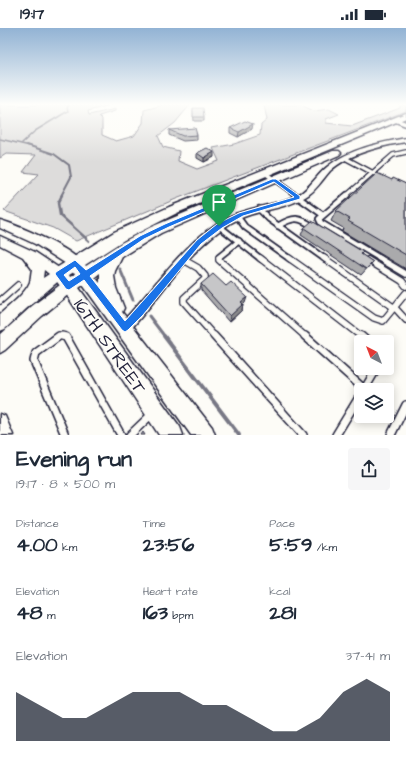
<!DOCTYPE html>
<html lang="en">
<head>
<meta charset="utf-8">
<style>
	body { margin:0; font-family:"Architects Daughter",sans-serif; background:#f6f6f7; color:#1f2937; height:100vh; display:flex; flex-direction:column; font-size:15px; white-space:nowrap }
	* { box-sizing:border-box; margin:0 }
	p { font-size:13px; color:#747a83 }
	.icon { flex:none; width:22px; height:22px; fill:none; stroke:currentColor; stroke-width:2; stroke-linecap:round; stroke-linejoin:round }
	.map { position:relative; height:407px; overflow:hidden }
	.details { display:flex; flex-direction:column; background:#fff; flex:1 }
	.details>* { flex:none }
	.needle { width:26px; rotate:318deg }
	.tools { position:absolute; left:354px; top:307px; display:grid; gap:8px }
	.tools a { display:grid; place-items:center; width:40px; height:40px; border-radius:4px; background:#fff; box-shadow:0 2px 10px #0003; font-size:20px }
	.pin { position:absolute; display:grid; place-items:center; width:34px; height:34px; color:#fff; margin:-41px -17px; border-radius:50% 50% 50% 0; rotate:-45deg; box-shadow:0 0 4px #0007 }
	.pin .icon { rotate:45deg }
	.round { display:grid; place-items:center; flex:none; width:42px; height:42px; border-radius:4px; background:#f6f6f7 }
	.summary { display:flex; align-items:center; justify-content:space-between; height:68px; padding:0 16px }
	h1 { font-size:22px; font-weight:800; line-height:30px }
	.metrics { display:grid; grid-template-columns:repeat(3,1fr); gap:6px; height:68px; padding:4px 16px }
	.metrics div { display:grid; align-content:center }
	.metrics b { font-size:20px; font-weight:800 }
	.metrics small { font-size:11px; font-weight:400 }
	.metrics p { font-size:11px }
	.chart { height:112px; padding:8px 16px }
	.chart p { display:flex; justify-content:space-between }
	.chart svg { width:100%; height:72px; margin-top:4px; fill:#111827; opacity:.7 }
	.status { display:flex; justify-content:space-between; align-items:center; height:28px; padding:0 20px; background:#fff; direction:ltr }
	.status svg { height:11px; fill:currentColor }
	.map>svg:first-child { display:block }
</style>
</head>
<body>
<div class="status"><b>19:17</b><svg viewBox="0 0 49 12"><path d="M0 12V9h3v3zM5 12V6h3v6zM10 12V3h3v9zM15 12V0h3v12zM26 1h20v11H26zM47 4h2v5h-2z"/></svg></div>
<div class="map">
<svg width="406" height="407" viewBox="0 0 406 407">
	<rect width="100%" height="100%" fill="#fdfcf7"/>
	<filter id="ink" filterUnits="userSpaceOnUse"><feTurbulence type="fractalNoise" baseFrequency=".025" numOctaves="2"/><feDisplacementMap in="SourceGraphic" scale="8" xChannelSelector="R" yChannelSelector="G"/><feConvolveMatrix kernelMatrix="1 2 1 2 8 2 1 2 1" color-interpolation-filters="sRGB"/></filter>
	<g filter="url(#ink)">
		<path fill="#dddcdb" stroke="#807f8b" d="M0 77H110L88 83 89 87 115 81V83L99 88 102 91V107L116 113 134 108 143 95 144 82 163 77H190L175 95 158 108 163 119 179 123 178 133 197 141 219 133 213 120 234 116 260 107 261 97 267 92 264 77H301L314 83 329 81 339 86 326 91V95L352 98 400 80V77H406V83L176 171 76 213 53 200 4 183 39 146 23 144 36 127 6 126 0 130Z"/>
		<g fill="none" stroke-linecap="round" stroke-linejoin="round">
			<g stroke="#787885" stroke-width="1.5">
				<path d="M0 111 30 118"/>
				<path d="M22 115 35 103 68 83 67 80 69 77"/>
			</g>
			<path stroke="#787885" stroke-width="2" d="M27 117 54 126 69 137 71 149 61 168"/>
			<path stroke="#787885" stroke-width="2.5" d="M62 167 58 175 60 187 89 213"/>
			<g stroke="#787885" stroke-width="3">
				<path d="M120 241 133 272"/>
				<path d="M149 288 165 309"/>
			</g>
			<path stroke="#787885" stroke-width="4" d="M164 308 239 407"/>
			<defs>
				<g id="service-far3">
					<path d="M347 131 375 146"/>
					<path d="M265 145 297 168"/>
					<path d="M346 168 393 127 406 124"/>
				</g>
				<g id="service-far2">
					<path d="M295 167 323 187"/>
					<path d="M347 167 319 191 321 195 381 231"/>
					<path d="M259 181 269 191 325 231"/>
					<path d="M237 188 245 199 290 231"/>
					<path d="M219 198 261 231"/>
					<path d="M278 198C294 188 299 189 314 199"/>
					<path d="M219 231V229L239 213"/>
				</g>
				<g id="service-far1">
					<path d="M219 230V232L306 309"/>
					<path d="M260 230 362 309"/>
					<path d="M289 230 374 290 383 293 406 265"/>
					<path d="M324 230 396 281 406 292"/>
					<path d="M379 230 406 246"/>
					<path d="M184 232 198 240 205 248V251L184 270V274L215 309"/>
					<path d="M368 232 402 253 406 258"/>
					<path d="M0 273 18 257"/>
					<path d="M58 309 60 308 66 309"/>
				</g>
				<g id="service">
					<path d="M59 308 36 325 34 333 65 407"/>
					<path d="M62 308 66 309 121 407"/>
					<path d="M214 308 303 407"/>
					<path d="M305 308 364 361"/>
					<path d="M361 308 368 314"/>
					<path d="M364 362 377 340"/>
					<path d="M130 407 152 386"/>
					<path d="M336 407 361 366"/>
					<path d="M391 407 406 377"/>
				</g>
				<g id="minor">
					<path d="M395 90 406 94V98L393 93 392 92Z"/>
					<path d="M406 110V114C380 118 350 125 330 143 322 152 316 163 305 169 282 183 254 181 231 195 188 221 162 267 129 303L125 305 121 303 119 299 121 295C155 260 183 214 226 190 249 178 276 178 298 167 310 160 316 148 327 139 349 121 379 115 406 110Z"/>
					<path d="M0 386 5 388 13 407H0Z"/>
				</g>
				<g id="tertiary">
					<path d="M0 192C17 197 74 221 81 235L79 239 75 240 71 239 35 216 0 200Z"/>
					<path d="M0 208 35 224 62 242 64 246 62 250 26 281 5 301 0 303V286C10 277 25 266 30 254 31 250 31 245 32 241L23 229 0 217ZM44 242 49 246 43 250Z"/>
					<path d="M69 252 74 254 76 258 74 262 42 288 5 322 0 325V307L32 278 64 254Z"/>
				</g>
				<path id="secondary" d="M406 85V90L177 185 124 212 85 237 86 238 121 215 151 199 333 123H339L341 125 339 127 161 205 122 229 115 243 114 248 116 260 124 280 122 284 212 399 215 407H191L83 257 79 260 180 399 183 407H159L64 263 51 246 53 242 114 204 169 179ZM74 244 75 246 70 249 69 247ZM100 245V255L95 249Z"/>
			</defs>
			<use href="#service-far3" stroke="#22223b" stroke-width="6"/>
			<use href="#service-far2" stroke="#22223b" stroke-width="8"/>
			<use href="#service-far1" stroke="#22223b" stroke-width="8"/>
			<use href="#service" stroke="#22223b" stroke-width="10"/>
			<use href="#minor" stroke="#22223b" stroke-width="3"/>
			<use href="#tertiary" stroke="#22223b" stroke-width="3"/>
			<use href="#secondary" stroke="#22223b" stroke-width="3"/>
			<use href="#service-far3" stroke="#fdfcf7" stroke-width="3.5"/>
			<use href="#service-far2" stroke="#fdfcf7" stroke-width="4.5"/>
			<use href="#service-far1" stroke="#fdfcf7" stroke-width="5.5"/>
			<use href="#service" stroke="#fdfcf7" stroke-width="7"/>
			<use href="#minor" fill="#fdfcf7" fill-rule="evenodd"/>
			<use href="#tertiary" fill="#fdfcf7" fill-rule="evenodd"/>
			<use href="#secondary" fill="#fdfcf7" fill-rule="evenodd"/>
		</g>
		<g fill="#aaaaac" stroke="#22223b">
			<path d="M193 80 204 89V93H194Z"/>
			<path d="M230 100 252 101 238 109 230 105Z"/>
			<path d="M169 102 197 107V112L183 113 169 107Z"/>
			<path d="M197 125 214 129 204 134 197 130Z"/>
			<path d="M392 152 406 156V241L342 203 343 200 331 193 336 183Z"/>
			<path d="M304 200 361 226 373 234 361 247 301 207Z"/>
			<path d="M201 256 226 258 245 275 243 277 242 282 229 294 201 262Z"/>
		</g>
		<g fill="#8b8b8c" stroke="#22223b">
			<path d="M253 96 252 101 238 109 239 104Z"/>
			<path d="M214 124V129L204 134V130Z"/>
			<path d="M247 269 245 275 243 277 242 282 229 294 230 288 241 274Z"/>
		</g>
		<g fill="#c6c6c8" stroke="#22223b">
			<path d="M193 80H203L204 89H193Z"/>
			<path d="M245 93 253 96 239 104 230 100Z"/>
			<path d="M195 100 197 107 183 108 169 102Z"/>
			<path d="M207 120 214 124 204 130 197 125Z"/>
			<path d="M377 145 392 152 393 150 406 156V227L348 193 350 191 336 183Z"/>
			<path d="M312 193 363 224 361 226 373 234 366 241 304 200Z"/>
			<path d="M213 246 226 258 231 254 247 269 241 274 243 276 230 288 201 256Z"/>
			<path d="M143 404 145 407H141Z"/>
		</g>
	</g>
	<linearGradient id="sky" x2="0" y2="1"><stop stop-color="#92b3d4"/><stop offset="0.57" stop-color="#fefefb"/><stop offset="1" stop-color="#fefefb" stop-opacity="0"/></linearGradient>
	<rect width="406" height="134" fill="url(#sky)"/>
	<path fill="#1a73e8" stroke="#fff" fill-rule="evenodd" d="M272 151H276L300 168V171L243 188 222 200 201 216 143 287 128 302 125 304 122 302 84 252 69 262 66 261 55 246 56 244 75 232 86 242 140 208 165 196ZM274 154 294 169 239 185 217 196 197 212 125 293 90 248 144 211 169 199ZM75 239 80 246 69 253 64 247Z"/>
	<g text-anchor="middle" stroke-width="3" stroke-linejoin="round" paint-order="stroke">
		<g font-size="18" fill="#22223b" stroke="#fdfcf7">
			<text transform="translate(110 318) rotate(55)" y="6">16TH STREET</text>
		</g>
	</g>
</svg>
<div class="tools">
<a><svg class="needle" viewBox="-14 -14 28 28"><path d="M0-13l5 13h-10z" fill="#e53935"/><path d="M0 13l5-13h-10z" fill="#747a83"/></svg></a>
<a><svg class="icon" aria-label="layers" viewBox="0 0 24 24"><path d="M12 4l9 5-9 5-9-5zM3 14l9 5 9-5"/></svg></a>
</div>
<div class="pin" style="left:219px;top:198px;background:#1e9e55"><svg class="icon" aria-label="arrive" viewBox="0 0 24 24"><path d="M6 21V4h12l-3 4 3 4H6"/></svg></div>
</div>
<section class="details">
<div class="summary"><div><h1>Evening run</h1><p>19:17 · 8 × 500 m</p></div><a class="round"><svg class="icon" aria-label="share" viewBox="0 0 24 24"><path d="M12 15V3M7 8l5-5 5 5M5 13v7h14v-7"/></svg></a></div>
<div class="metrics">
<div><p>Distance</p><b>4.00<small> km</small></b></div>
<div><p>Time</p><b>23:56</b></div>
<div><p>Pace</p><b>5:59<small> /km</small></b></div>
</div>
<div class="metrics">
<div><p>Elevation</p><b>48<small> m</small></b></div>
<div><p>Heart rate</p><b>163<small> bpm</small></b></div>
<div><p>kcal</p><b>281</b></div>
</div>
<div class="chart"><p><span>Elevation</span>37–41 m</p>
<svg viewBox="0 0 160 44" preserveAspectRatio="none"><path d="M0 44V14L10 22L20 30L30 30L40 22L50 14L60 14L70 14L80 22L90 22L100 30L110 38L120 38L130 30L140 14L150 6L160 14V44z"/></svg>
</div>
</section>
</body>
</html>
